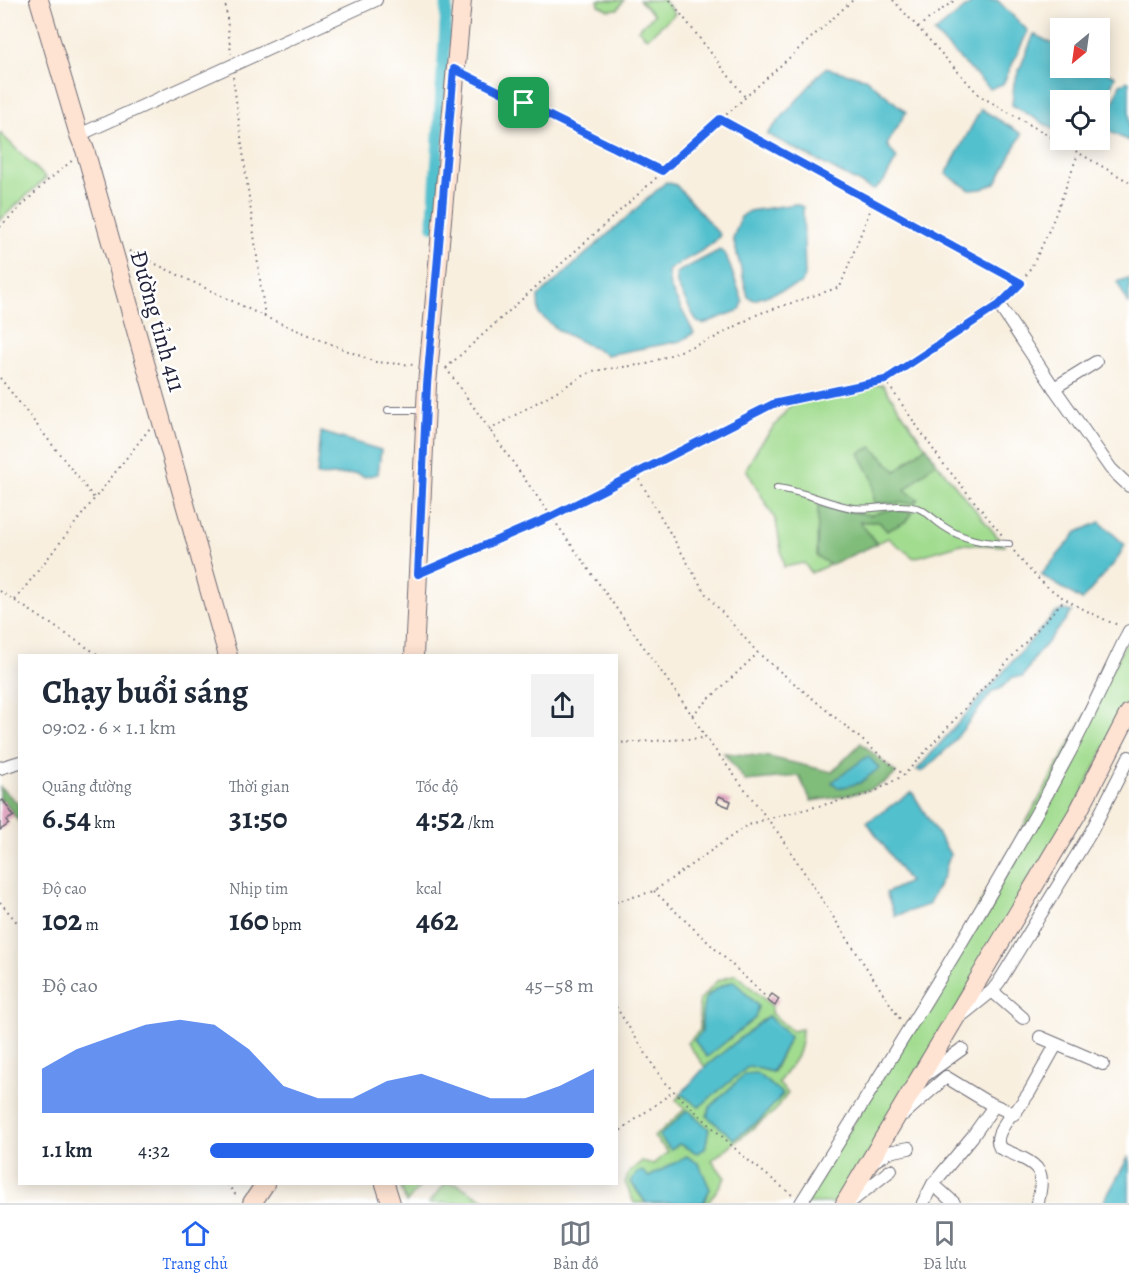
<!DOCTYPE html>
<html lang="vi">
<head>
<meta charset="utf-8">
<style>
	body { margin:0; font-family:Alegreya,serif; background:#f2f2f3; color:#1f2937; height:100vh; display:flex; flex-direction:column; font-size:22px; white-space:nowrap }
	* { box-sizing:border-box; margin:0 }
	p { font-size:20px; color:#747a83 }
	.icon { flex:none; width:33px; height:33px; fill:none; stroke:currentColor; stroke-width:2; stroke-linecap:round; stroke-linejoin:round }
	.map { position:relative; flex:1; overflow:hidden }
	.drawer { position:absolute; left:18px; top:654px; width:600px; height:531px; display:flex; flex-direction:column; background:#fff; border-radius:0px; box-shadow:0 3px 15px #0003 }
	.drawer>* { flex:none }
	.needle { width:39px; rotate:209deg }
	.controls { position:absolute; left:1050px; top:18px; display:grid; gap:12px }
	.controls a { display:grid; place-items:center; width:60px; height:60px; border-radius:0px; background:#fff; box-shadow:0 3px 15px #0003; font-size:30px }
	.pin { position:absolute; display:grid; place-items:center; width:51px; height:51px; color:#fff; margin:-26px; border-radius:12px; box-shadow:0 3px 9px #0006 }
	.round { display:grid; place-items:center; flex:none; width:63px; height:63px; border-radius:0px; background:#f2f2f3 }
	.summary { display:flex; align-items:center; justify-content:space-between; height:102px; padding:0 24px }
	h1 { font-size:33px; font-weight:600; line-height:45px }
	.figures { display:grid; grid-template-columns:repeat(3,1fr); gap:9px; height:102px; padding:6px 24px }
	.figures div { display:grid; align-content:center }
	.figures b { font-size:30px; font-weight:600 }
	.figures small { font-size:16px; font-weight:400 }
	.figures p { font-size:16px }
	.chart { height:168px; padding:12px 24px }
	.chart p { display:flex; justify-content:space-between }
	.chart svg { width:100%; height:108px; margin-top:6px; fill:#2563eb; opacity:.7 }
	ul { padding:0 24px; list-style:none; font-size:20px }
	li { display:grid; grid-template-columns:96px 72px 1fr; align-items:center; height:45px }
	li i { height:15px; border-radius:8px; background:#2563eb }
	.menu { display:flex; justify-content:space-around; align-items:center; height:84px; border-top:2px solid #e0e1e3; background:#fff; font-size:16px; color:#747a83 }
	.menu a { display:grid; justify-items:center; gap:3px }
	.menu .on { color:#2563eb }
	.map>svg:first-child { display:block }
</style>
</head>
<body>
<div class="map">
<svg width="1129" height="1203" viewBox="0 0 1129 1203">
	<rect width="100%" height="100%" fill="#fff"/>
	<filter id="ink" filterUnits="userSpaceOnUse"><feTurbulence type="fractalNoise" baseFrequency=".0167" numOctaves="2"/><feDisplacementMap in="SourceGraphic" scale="12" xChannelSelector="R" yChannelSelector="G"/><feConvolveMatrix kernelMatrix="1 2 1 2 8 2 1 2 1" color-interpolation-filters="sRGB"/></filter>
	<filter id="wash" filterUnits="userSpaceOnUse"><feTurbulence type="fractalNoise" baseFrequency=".008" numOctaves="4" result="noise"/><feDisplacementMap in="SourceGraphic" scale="24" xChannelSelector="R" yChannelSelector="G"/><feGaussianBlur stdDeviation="1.35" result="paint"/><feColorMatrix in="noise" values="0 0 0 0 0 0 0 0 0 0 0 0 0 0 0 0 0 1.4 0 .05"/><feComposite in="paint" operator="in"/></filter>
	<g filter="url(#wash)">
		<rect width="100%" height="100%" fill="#f8efdf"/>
		<g fill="#a1dc8f" stroke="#627f65" stroke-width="1.5">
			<path d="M598 0H624L618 9 608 10 599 5Z"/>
			<path d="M639 0H664L675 14 647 38 638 29 654 15Z"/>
			<path d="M0 133 46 178 0 220Z"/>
			<path d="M875 385H883L936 462 1005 546 961 544 914 558 888 538 811 573 804 563 784 567 776 521 746 469 759 446 793 402Z"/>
			<path d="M1129 638V700L1059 839 839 1203H804L897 1053Z"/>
			<path d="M736 974 772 1006 771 1013 792 1031 802 1029C801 1057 794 1061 778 1083L788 1093 775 1111 712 1160 725 1178 708 1203H703L710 1189 649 1178 631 1183 646 1203H634L625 1182 629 1172 642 1161 653 1164 668 1152 654 1137 685 1109 676 1100 681 1094 699 1106 749 1066 773 1072 790 1037 768 1016 705 1067 687 1043 700 1030 699 1001 717 981Z"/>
			<path d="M405 1184H422L406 1203 401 1187Z"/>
			<path d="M445 1184H457L490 1203H429Z"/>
		</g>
		<g fill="#80bc7a" stroke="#516f5a" stroke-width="1.5">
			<path d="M926 446 936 462 905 490 918 499 914 503H874L873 480 859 453 872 447 896 471Z"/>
			<path d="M818 506 871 515 891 509 913 512 907 521 887 531 879 522H860L877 544 830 565 817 556Z"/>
			<path d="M861 743 896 773C879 793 837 797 811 801L799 776 745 781 724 753 769 757 832 772Z"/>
			<path d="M0 787 19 804V822L3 800 0 802Z"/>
		</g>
		<g fill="#53c0cd" stroke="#3a7184" stroke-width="1.5">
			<path d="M975 0H997L1028 31 1003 84 990 89 934 33Z"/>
			<path d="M1034 34 1060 48V68H1098L1115 76 1100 116V100H1060V133L1012 105 1014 83Z"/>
			<path d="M825 68 865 78 906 112 887 145 897 158 884 181 873 190 767 134Z"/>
			<path d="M1128 81 1129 82V141L1104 129 1120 84Z"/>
			<path d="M981 109 1022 134 996 183 982 189 970 190 946 174Z"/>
			<path d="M666 182 676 185 720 235C710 250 683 259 668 271L670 287 694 333 681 341 607 355 558 330 539 314 538 297Z"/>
			<path d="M796 204 803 207 805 276 801 284 754 300 748 297 733 238 741 217 749 211Z"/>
			<path d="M720 250 726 255 743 302 740 310 703 324 697 322 677 285 676 273Z"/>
			<path d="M1128 278H1129V305L1117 282Z"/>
			<path d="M321 432 381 450 378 474 364 477 357 474 317 476Z"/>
			<path d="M1100 522 1125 545 1116 561 1082 600 1041 575 1077 532Z"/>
			<path d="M1064 610 1072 612 1035 657 1023 677H1013L1000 689 993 691 950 746 922 772 917 770 1055 613Z"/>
			<path d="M868 756 879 768 860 783 839 788 832 782Z"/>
			<path d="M912 792 950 854 944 875 928 905 895 916 886 893 909 882 867 822Z"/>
			<path d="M734 981 758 1006 755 1018 707 1057 694 1040 702 1032C702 1001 702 992 734 981Z"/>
			<path d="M768 1016 790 1037 772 1072 749 1066 699 1107 681 1094 705 1067Z"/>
			<path d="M756 1073 783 1094 761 1119 734 1139 707 1116 710 1107 745 1074Z"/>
			<path d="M688 1110 709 1129 705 1149 697 1153 679 1144 671 1150 659 1136Z"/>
			<path d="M687 1156 699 1164 710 1189 703 1203H646L631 1182 636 1173 642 1171 649 1177Z"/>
			<path d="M1129 1156V1203H1103Z"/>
		</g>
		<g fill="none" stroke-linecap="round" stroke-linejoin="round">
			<path stroke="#53c0cd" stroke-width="3" d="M237 1203 251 1184"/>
			<path stroke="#53c0cd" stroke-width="12" d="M433 226 447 0"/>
		</g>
		<g id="blocks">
			<g fill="#e0a8c2">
				<path d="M719 796 731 801 729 807 717 802Z"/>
				<path d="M3 800 14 816 7 820 9 824 0 830V802Z"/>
				<path d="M772 994 779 999 775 1006 767 1000Z"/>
			</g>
		</g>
	</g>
	<g filter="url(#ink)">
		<use href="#blocks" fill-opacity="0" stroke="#6d6a74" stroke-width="1.5"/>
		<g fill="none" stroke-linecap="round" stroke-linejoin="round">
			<defs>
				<g id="lane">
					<path d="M388 410H424"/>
					<path d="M777 488C804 491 827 504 853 508 874 511 895 502 917 508 927 511 934 520 943 526 963 540 985 543 1009 544"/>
				</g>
				<g id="street">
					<path d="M79 135 376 0"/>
					<path d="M999 305 1054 388 1111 469 1129 486"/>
					<path d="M1054 388 1096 362"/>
					<path d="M0 768 20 762"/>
					<path d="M992 991 1023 1018"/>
					<path d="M961 1016 992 991 999 982 1091 832 1129 757"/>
					<path d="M1040 1037 1103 1064"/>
					<path d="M923 1077 962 1049"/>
					<path d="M904 1114 946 1077 987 1102 1014 1114 1029 1093 1056 1045"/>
					<path d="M1011 1114C1005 1124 993 1137 1000 1148 1012 1154 1036 1161 1040 1174 1043 1182 1039 1194 1038 1203"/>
					<path d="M871 1163 889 1152 909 1148"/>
					<path d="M933 1184 972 1137 994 1106"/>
					<path d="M801 1203C891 1057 984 912 1065 761 1088 719 1108 674 1129 631"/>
					<path d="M849 1203 891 1170"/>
					<path d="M923 1203 933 1184 954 1203"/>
				</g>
				<g id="secondary">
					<path d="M39 0 79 135 85 150 228 656"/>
					<path d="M414 656 427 385 462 0"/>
					<path d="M385 1184 391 1203"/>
					<path d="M252 1203 265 1184"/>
					<path d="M845 1203 1078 812 1129 713"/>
				</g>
			</defs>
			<use href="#lane" stroke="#6d6a74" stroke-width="8"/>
			<use href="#street" stroke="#6d6a74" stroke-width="14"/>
			<use href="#secondary" stroke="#6d6a74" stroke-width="20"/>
			<g stroke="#6d6a74" stroke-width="2" stroke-dasharray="1.5 4.5" stroke-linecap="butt">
				<path d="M225 0 231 54"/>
				<path d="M670 0 745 97"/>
				<path d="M893 0 980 96 1129 182"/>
				<path d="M918 27 955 0"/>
				<path d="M468 76 662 171"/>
				<path d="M233 77 265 317"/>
				<path d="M720 120 1021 283"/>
				<path d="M0 227 46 182 74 159"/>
				<path d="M129 251 265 317 375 362 414 365"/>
				<path d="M1007 298C1040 269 1062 195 1078 154"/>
				<path d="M446 368 692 715 706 738 779 834 900 1019"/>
				<path d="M446 368 853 0"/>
				<path d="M0 378 94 498"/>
				<path d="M885 380 942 462 1002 535"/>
				<path d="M489 430 592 371 647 364 714 338 758 314 840 287 873 203"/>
				<path d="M636 474 705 593 758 653 904 775"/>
				<path d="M1014 551C1045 592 1068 602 1112 623L1120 625"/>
				<path d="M433 568 550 517 773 404 885 380 991 310"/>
				<path d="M0 591 100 656"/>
				<path d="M15 600 150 428"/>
				<path d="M692 715 758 653"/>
				<path d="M616 743 706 738"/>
				<path d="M654 891 766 997"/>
				<path d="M0 902 20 926"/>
				<path d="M616 902 654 891 746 826 766 819 872 793 904 775 1064 600"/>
				<path d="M616 1007 664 1082 743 1156 792 1195"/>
				<path d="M616 1134 674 1091"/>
				<path d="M227 1184 238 1198"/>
			</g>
			<use href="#lane" stroke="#fff" stroke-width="6"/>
			<use href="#street" stroke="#fff" stroke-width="12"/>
			<use href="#secondary" stroke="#fee3d2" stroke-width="18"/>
		</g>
	</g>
	<g fill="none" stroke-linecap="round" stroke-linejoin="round" filter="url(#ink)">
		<defs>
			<path id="route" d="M454 69 662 171 720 119 1021 283 999 305 885 380 773 404 550 517 418 574 427 385Z"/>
		</defs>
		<use href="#route" stroke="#fff" stroke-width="12"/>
		<use href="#route" stroke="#2563eb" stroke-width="8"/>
	</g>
	<g text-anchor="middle" stroke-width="5" stroke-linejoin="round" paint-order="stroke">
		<g font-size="24" fill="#22223b" stroke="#fff">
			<text transform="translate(158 321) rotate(74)" y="8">Đường tỉnh 411</text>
		</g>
	</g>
</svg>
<div class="controls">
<a><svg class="needle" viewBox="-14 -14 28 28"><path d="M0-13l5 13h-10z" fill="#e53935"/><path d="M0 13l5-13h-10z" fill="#747a83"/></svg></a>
<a><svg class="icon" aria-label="locate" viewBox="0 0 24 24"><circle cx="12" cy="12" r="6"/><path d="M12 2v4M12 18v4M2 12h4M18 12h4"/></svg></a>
</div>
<div class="pin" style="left:524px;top:103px;background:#1e9e55"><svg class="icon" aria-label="arrive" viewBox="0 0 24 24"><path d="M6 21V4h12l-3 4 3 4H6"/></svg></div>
<section class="drawer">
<div class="summary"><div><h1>Chạy buổi sáng</h1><p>09:02 · 6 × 1.1 km</p></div><a class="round"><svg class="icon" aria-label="share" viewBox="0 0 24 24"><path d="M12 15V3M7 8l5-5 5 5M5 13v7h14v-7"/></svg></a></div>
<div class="figures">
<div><p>Quãng đường</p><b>6.54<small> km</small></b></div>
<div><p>Thời gian</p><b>31:50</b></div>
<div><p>Tốc độ</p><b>4:52<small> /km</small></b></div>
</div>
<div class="figures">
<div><p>Độ cao</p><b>102<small> m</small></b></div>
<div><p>Nhịp tim</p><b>160<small> bpm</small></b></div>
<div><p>kcal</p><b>462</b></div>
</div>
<div class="chart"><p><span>Độ cao</span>45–58 m</p>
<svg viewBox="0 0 160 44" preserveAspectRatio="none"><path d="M0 44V26L10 18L20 13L30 8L40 6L50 8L60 18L70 33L80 38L90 38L100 31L110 28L120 33L130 38L140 38L150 33L160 26V44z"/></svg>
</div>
<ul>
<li><b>1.1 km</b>4:32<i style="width:100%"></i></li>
</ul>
</section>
</div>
<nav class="menu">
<a class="on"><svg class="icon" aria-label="home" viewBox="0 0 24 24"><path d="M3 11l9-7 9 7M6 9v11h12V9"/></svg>Trang chủ</a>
<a><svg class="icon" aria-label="map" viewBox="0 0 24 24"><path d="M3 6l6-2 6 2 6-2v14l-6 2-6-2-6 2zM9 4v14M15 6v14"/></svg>Bản đồ</a>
<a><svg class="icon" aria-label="saved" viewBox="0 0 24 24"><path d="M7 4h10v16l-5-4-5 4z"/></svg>Đã lưu</a>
</nav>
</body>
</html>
